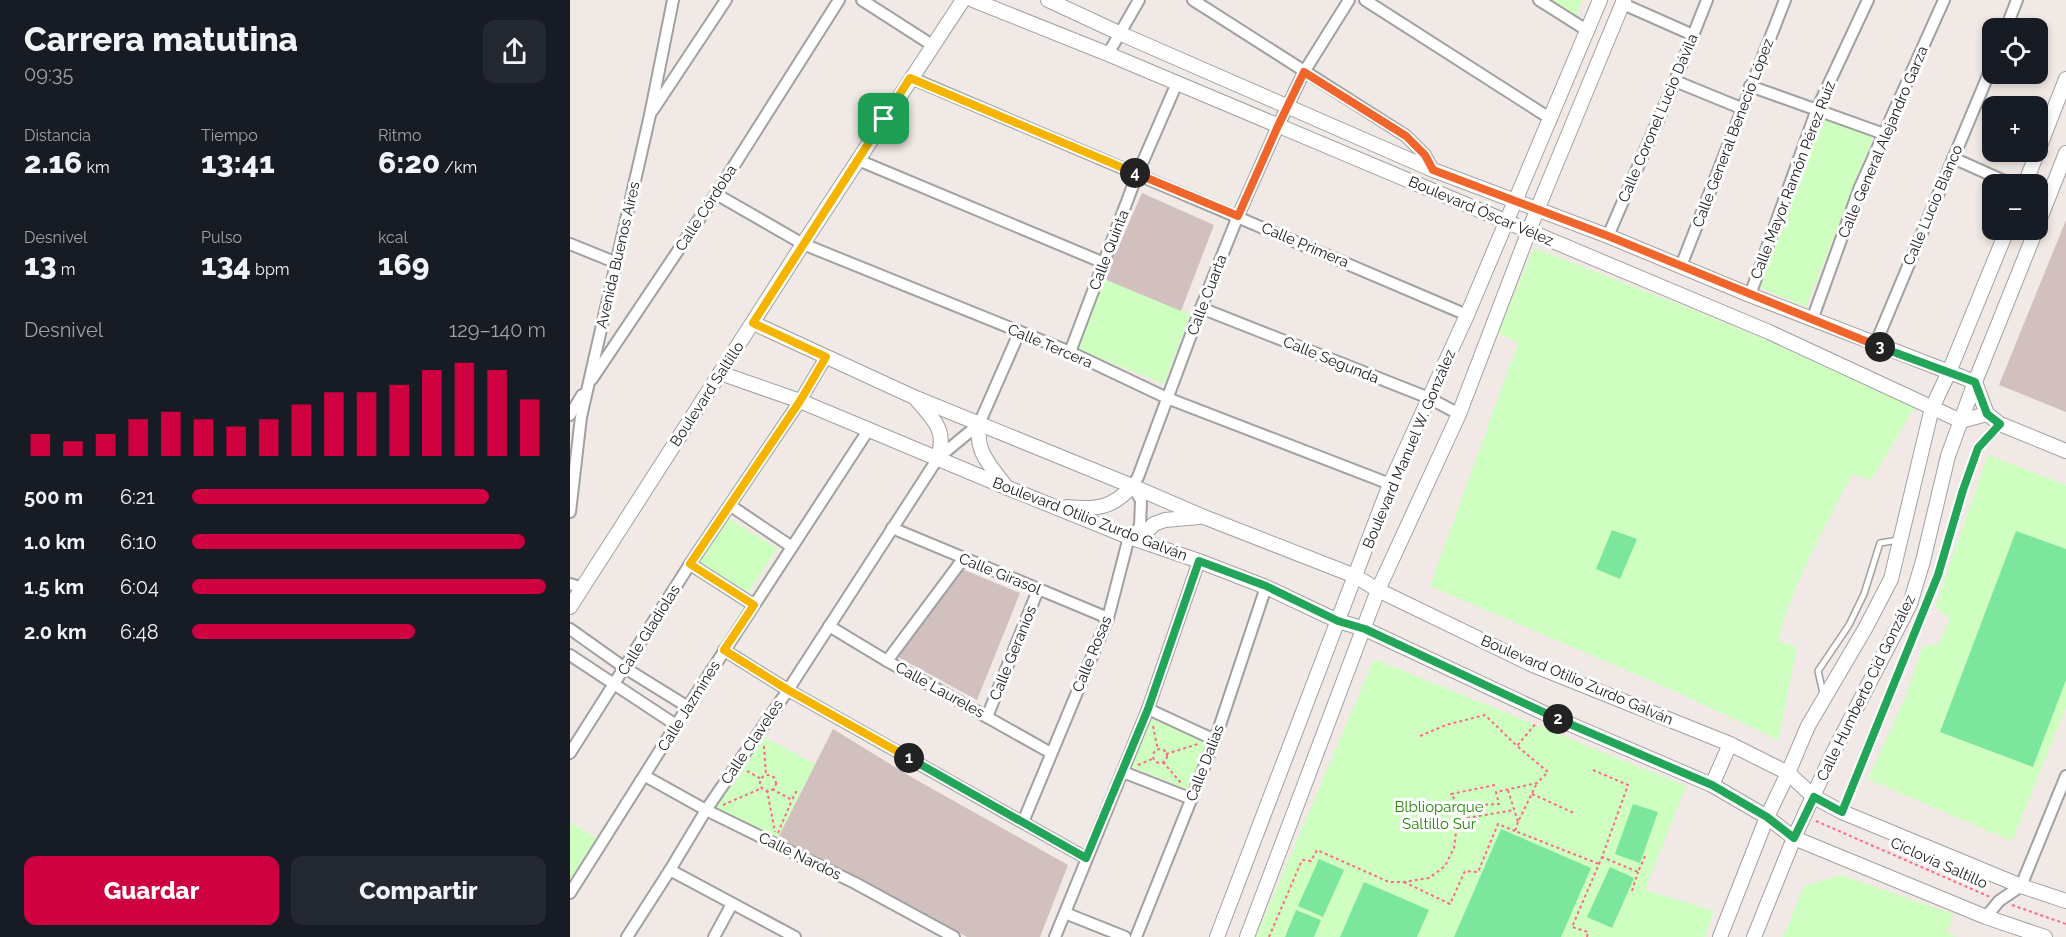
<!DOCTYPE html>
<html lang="es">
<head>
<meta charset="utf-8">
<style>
	body { margin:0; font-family:Raleway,sans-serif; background:#242831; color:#f1f3f6; height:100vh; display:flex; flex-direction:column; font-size:22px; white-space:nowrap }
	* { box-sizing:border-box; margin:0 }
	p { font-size:20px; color:#9ea1a6 }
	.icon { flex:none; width:33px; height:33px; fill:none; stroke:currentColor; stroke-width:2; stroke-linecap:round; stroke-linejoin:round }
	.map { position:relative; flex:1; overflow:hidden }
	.drawer { display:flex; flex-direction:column; background:#171b24; width:570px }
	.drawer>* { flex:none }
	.controls { position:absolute; left:1412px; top:18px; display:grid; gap:12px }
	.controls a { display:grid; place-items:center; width:66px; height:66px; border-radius:12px; background:#171b24; box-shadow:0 3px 9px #0003; font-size:30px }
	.pin { position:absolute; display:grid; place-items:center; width:51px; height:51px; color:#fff; margin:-26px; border-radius:12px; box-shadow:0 3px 9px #0006 }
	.km { position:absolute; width:30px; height:30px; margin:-15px; border-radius:50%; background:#222; color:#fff; font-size:16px; line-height:30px; text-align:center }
	.round { display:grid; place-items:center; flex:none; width:63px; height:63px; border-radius:12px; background:#242831 }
	.head { display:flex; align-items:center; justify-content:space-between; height:102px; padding:0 24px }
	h1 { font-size:33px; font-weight:800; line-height:45px }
	.metrics { display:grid; grid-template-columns:repeat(3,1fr); gap:9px; height:102px; padding:6px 24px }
	.metrics div { display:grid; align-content:center }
	.metrics b { font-size:30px; font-weight:800 }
	.metrics small { font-size:16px; font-weight:400 }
	.metrics p { font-size:16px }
	.chart { height:168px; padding:12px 24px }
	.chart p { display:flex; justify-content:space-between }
	.chart svg { width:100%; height:108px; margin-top:6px; stroke:#cf0040; stroke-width:6 }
	.action { display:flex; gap:12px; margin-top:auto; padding:12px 24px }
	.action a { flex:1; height:69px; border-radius:12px; background:#cf0040; color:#fff; font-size:24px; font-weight:800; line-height:69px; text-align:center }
	.action a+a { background:#242831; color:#f1f3f6 }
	ul { padding:0 24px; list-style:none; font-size:20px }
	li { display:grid; grid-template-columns:96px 72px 1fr; align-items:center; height:45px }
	li i { height:15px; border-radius:8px; background:#cf0040 }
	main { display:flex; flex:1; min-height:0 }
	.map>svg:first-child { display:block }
</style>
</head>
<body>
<main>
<section class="drawer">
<div class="head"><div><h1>Carrera matutina</h1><p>09:35</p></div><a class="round"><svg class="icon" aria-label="share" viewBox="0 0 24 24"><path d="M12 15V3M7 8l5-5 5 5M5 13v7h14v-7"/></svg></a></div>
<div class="metrics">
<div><p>Distancia</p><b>2.16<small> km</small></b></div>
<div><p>Tiempo</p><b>13:41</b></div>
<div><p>Ritmo</p><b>6:20<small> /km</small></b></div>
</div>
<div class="metrics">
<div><p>Desnivel</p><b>13<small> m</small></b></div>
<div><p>Pulso</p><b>134<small> bpm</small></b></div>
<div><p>kcal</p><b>169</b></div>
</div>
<div class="chart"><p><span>Desnivel</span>129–140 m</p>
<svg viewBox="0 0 160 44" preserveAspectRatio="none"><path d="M5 44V35M15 44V38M25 44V35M35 44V29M45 44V26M55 44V29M65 44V32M75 44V29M85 44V23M95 44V18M105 44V18M115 44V15M125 44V9M135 44V6M145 44V9M155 44V21"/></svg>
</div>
<ul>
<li><b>500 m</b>6:21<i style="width:84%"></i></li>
<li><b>1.0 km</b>6:10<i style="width:94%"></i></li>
<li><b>1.5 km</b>6:04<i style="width:100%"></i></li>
<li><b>2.0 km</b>6:48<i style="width:63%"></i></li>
</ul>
<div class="action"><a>Guardar</a><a>Compartir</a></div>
</section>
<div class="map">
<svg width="1496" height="937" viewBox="0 0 1496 937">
	<rect width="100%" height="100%" fill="#f1e9e5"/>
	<g fill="#cefec0">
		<path d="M973 0H1012L1004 20Z"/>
		<path d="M1253 117 1303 137 1236 307 1186 286Z"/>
		<path d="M964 248 1124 310 1347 403 1301 480 1282 474C1254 528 1223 582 1208 641L1227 647 1208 740 1107 692 860 586 948 343 928 333Z"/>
		<path d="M534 279 620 314 594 384 505 348Z"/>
		<path d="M1418 455 1496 485V707L1442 841 1298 779 1336 696 1353 646 1369 644 1380 619 1365 607Z"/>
		<path d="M157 518 207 548 175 597 127 564Z"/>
		<path d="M804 659 1116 786 1075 890 1144 911 1135 937H686Z"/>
		<path d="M582 719 637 742 617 789 562 767Z"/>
		<path d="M193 737 245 764 208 838 146 808Z"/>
		<path d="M0 822 26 838 0 879Z"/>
		<path d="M1271 875 1383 914 1377 933 1387 937H1213L1234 886Z"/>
	</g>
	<g fill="#7de69d">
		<path d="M1042 530 1067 539 1050 579 1026 569Z"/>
		<path d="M1446 531 1496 549V680L1463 767 1370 732Z"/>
		<path d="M1063 804 1088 812 1070 863 1045 854Z"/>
		<path d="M931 829 1021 868 991 937H884Z"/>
		<path d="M749 859 774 870 753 917 728 906Z"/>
		<path d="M1040 867 1064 878 1042 928 1017 917Z"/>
		<path d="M794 882 859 910 847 937H770Z"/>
		<path d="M726 910 751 920 744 937H715Z"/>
	</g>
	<g fill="#d1c0be">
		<path d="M572 193 644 225 611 311 534 279Z"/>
		<path d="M1496 220V412L1429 385Z"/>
		<path d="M392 569 450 593 407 700 328 657Z"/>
		<path d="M263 729 343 778 498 865 470 937H397L292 879 208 838Z"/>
	</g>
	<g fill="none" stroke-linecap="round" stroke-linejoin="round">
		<defs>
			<g id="service">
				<path d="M1253 693 1248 671 1279 625 1294 594 1310 543 1329 540"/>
				<path d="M1273 810 1368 575 1393 490 1408 448 1430 424"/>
			</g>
			<g id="minor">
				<path d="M292 0 362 45"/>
				<path d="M623 0 836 136 855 155 863 170"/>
				<path d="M795 0 981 119"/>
				<path d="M969 0 1018 31"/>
				<path d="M1053 4 1123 35"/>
				<path d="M1436 28 1447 0"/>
				<path d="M538 54 569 0"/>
				<path d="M341 78 897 315"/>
				<path d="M1105 81 1171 108"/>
				<path d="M1180 86 1314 134"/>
				<path d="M83 110 156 0"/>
				<path d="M1383 158 1441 184"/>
				<path d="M288 160 534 263"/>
				<path d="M146 194 233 244 500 352 597 398 820 484"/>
				<path d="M1038 236 1105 81 1137 0"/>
				<path d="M0 244 47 263"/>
				<path d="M1111 266 1215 0"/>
				<path d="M1180 295 1247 109 1298 0"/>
				<path d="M631 308 859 398 889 414"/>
				<path d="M1242 320 1290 187 1374 0"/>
				<path d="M1305 345 1422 66"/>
				<path d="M500 352 567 175 607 83"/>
				<path d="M22 379 146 194 269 0"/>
				<path d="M0 415 12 395"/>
				<path d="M161 506 222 547"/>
				<path d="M0 512 11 417 80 115 103 0"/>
				<path d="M322 528 538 618"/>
				<path d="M120 564 184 605"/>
				<path d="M0 584 13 588"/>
				<path d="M259 626 317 661 481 753"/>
				<path d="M0 629 55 668 118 707"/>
				<path d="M154 650 218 690 516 858"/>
				<path d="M0 655 106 725"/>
				<path d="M317 661 393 559"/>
				<path d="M578 709 645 740"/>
				<path d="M417 717 468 590"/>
				<path d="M0 753 120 564 230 401 256 357"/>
				<path d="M553 772 622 799"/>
				<path d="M75 776 136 810 285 883 384 937"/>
				<path d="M453 822 538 618 559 537 570 527 571 500 562 486 568 477 631 308 668 216 708 126 734 72 779 0"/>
				<path d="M100 870 225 937"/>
				<path d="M0 893 106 725 299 429"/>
				<path d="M495 913 555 937"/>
				<path d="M1416 917 1429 901 1451 886 1496 776"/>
				<path d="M57 937 100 870 136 810 218 690 368 458 409 424 449 333"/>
				<path d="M144 937 162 904"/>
				<path d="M485 937 578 709 629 561"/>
				<path d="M566 937 645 740 696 587"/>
			</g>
			<g id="tertiary">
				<path d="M403 0 538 54 1199 332 1391 421 1417 414"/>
				<path d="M478 0 549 33 863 170 1038 236 1180 295 1405 382 1417 414 1430 424 1496 451"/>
				<path d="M1455 184 1496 79"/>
				<path d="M1467 226 1496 153"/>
				<path d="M183 323 346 398 562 486 634 517 785 576 808 590 963 665 1160 744 1218 773 1244 797 1272 812 1451 886 1496 901"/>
				<path d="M150 373 230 401 438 488 559 537 629 561 696 587 768 621 795 629 974 713 1142 785 1197 817 1224 838 1416 917 1475 937"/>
				<path d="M347 400C364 420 377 430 368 458"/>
				<path d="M409 424C405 453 421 466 437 488"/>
				<path d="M497 507C526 510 543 508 562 486"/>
				<path d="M560 536 576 532 584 524 595 520 629 517"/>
				<path d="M0 607 233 244 393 0"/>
				<path d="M1142 785 1160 744"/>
				<path d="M647 937 820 484 897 315 1030 0"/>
				<path d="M677 937 808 590 889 414 967 210 1054 0"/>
				<path d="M1150 937 1197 817 1218 773 1238 726 1296 627 1321 579 1362 408 1379 372 1437 230"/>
				<path d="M1184 937 1224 838 1261 757 1340 604 1353 561 1378 456 1405 382 1466 230"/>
			</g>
		</defs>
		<use href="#service" stroke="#a1a1a1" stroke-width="8"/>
		<use href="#minor" stroke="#a1a1a1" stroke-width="14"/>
		<use href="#tertiary" stroke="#a1a1a1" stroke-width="16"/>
		<g stroke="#ff6888" stroke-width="2" stroke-dasharray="3 3" stroke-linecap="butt">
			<path d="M583 726 588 750"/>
			<path d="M850 736 876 725 915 715 947 746 967 722"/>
			<path d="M194 746 196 775"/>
			<circle cx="590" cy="756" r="7"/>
			<path d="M596 754 628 744"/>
			<path d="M593 762 611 783"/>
			<path d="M568 765 582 759"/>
			<path d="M1023 770 1058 785 1032 857 1068 872 1076 854"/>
			<path d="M177 771 191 779"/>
			<circle cx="198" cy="783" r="8"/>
			<path d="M925 785 881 794 893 812 910 805 929 804 926 792 967 783 978 772 947 746"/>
			<path d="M202 789 222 800 227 790"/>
			<path d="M197 790 205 832"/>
			<path d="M938 790 948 822 967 783"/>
			<path d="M962 794 1004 813"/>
			<path d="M153 805 192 788"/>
			<path d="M897 818 944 810"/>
			<path d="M1246 821 1420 897"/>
			<path d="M948 822 945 831 1029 864"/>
			<path d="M208 833 222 800"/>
			<path d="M834 882 880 904 895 871 908 872 928 824 945 831"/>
			<path d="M1062 891 1068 872"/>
			<path d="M1442 905 1496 924"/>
			<path d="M699 937 732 860 741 861 747 850 819 882H834L859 878 875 866 884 848 886 832 891 821 897 818 893 812"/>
			<path d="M1017 937 1018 932 1002 927 1032 857"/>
		</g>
		<use href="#service" stroke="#fff" stroke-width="5"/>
		<use href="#minor" stroke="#fff" stroke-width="10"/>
		<use href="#tertiary" stroke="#fff" stroke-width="14"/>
	</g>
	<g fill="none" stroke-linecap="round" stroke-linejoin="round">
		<defs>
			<path id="split-1" d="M314 119 183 323 256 357 230 401 120 564 184 605 154 650 218 690 339 758"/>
			<path id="split-2" d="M339 758 516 858 578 709 629 561 696 586 768 621 795 629 988 719"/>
			<path id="split-3" d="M988 719 1142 785 1197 817 1224 838 1244 797 1272 812 1368 575 1393 490 1408 448 1430 424 1417 414 1405 382 1310 347"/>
			<path id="split-4" d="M565 173 668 216 708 126 734 72 836 136 855 155 863 170 1038 236 1310 347"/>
			<path id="split-5" d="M314 119 340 78 565 173"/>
		</defs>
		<use href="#split-1" stroke="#fff" stroke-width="12"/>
		<use href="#split-2" stroke="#fff" stroke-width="12"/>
		<use href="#split-3" stroke="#fff" stroke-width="12"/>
		<use href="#split-4" stroke="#fff" stroke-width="12"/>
		<use href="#split-5" stroke="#fff" stroke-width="12"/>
		<use href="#split-1" stroke="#f5b400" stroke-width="8"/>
		<use href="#split-2" stroke="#22a559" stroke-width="8"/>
		<use href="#split-3" stroke="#22a559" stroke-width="8"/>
		<use href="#split-4" stroke="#f0652b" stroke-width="8"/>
		<use href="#split-5" stroke="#f5b400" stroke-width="8"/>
	</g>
	<g text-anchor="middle" stroke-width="6" stroke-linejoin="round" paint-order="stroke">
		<g font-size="15" fill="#202020" stroke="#fff">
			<text transform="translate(1088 118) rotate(-67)" y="5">Calle Coronel Lucio Dávila</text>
			<text transform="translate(1163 133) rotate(-69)" y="5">Calle General Benecio López</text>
			<text transform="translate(1313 142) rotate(-67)" y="5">Calle General Alejandro Garza</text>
			<text transform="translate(1223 180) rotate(-69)" y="5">Calle Mayor Ramón Pérez Ruiz</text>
			<text transform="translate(1363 205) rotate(-67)" y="5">Calle Lucio Blanco</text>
			<text transform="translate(136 208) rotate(-57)" y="5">Calle Córdoba</text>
			<text transform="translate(911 211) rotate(23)" y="5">Boulevard Óscar Vélez</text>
			<text transform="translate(735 245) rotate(23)" y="5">Calle Primera</text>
			<text transform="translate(539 250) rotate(-69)" y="5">Calle Quinta</text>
			<text transform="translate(48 255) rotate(-77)" y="5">Avenida Buenos Aires</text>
			<text transform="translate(637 295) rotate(-69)" y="5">Calle Cuarta</text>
			<text transform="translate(480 346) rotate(23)" y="5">Calle Tercera</text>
			<text transform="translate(761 360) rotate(22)" y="5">Calle Segunda</text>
			<text transform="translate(137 394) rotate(-57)" y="5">Boulevard Saltillo</text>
			<text transform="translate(839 449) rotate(-67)" y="5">Boulevard Manuel W. González</text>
			<text transform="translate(520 519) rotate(21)" y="5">Boulevard Otilio Zurdo Galván</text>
			<text transform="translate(430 574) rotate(22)" y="5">Calle Girasol</text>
			<text transform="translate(79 630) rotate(-58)" y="5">Calle Gladiolas</text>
			<text transform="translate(443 653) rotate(-68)" y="5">Calle Geranios</text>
			<text transform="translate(522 654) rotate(-68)" y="5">Calle Rosas</text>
			<text transform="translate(1007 680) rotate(23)" y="5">Boulevard Otilio Zurdo Galván</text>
			<text transform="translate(1296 688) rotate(-64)" y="5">Calle Humberto Cid González</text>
			<text transform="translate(370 690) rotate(29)" y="5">Calle Laureles</text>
			<text transform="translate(119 706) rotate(-58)" y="5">Calle Jazmines</text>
			<text transform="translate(182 742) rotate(-56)" y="5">Calle Claveles</text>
			<text transform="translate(635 763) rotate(-69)" y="5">Calle Dalias</text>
			<text transform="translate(230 856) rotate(26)" y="5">Calle Nardos</text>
			<text transform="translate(1369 863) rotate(24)" y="5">Ciclovía Saltillo</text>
		</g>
		<g font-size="15" fill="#218803" stroke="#fff">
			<text x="869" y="812">Blblioparque<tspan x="869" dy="17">Saltillo Sur</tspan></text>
		</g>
	</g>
</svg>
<div class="controls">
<a><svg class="icon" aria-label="locate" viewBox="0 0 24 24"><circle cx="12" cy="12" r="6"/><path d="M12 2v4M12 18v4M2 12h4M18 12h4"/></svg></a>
<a>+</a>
<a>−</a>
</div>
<div class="pin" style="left:314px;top:119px;background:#1e9e55"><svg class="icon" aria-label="arrive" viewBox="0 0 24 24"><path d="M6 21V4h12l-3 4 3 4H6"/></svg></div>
<b class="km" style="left:339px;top:758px">1</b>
<b class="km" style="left:988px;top:719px">2</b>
<b class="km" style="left:1310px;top:347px">3</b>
<b class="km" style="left:565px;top:173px">4</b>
</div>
</main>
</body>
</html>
